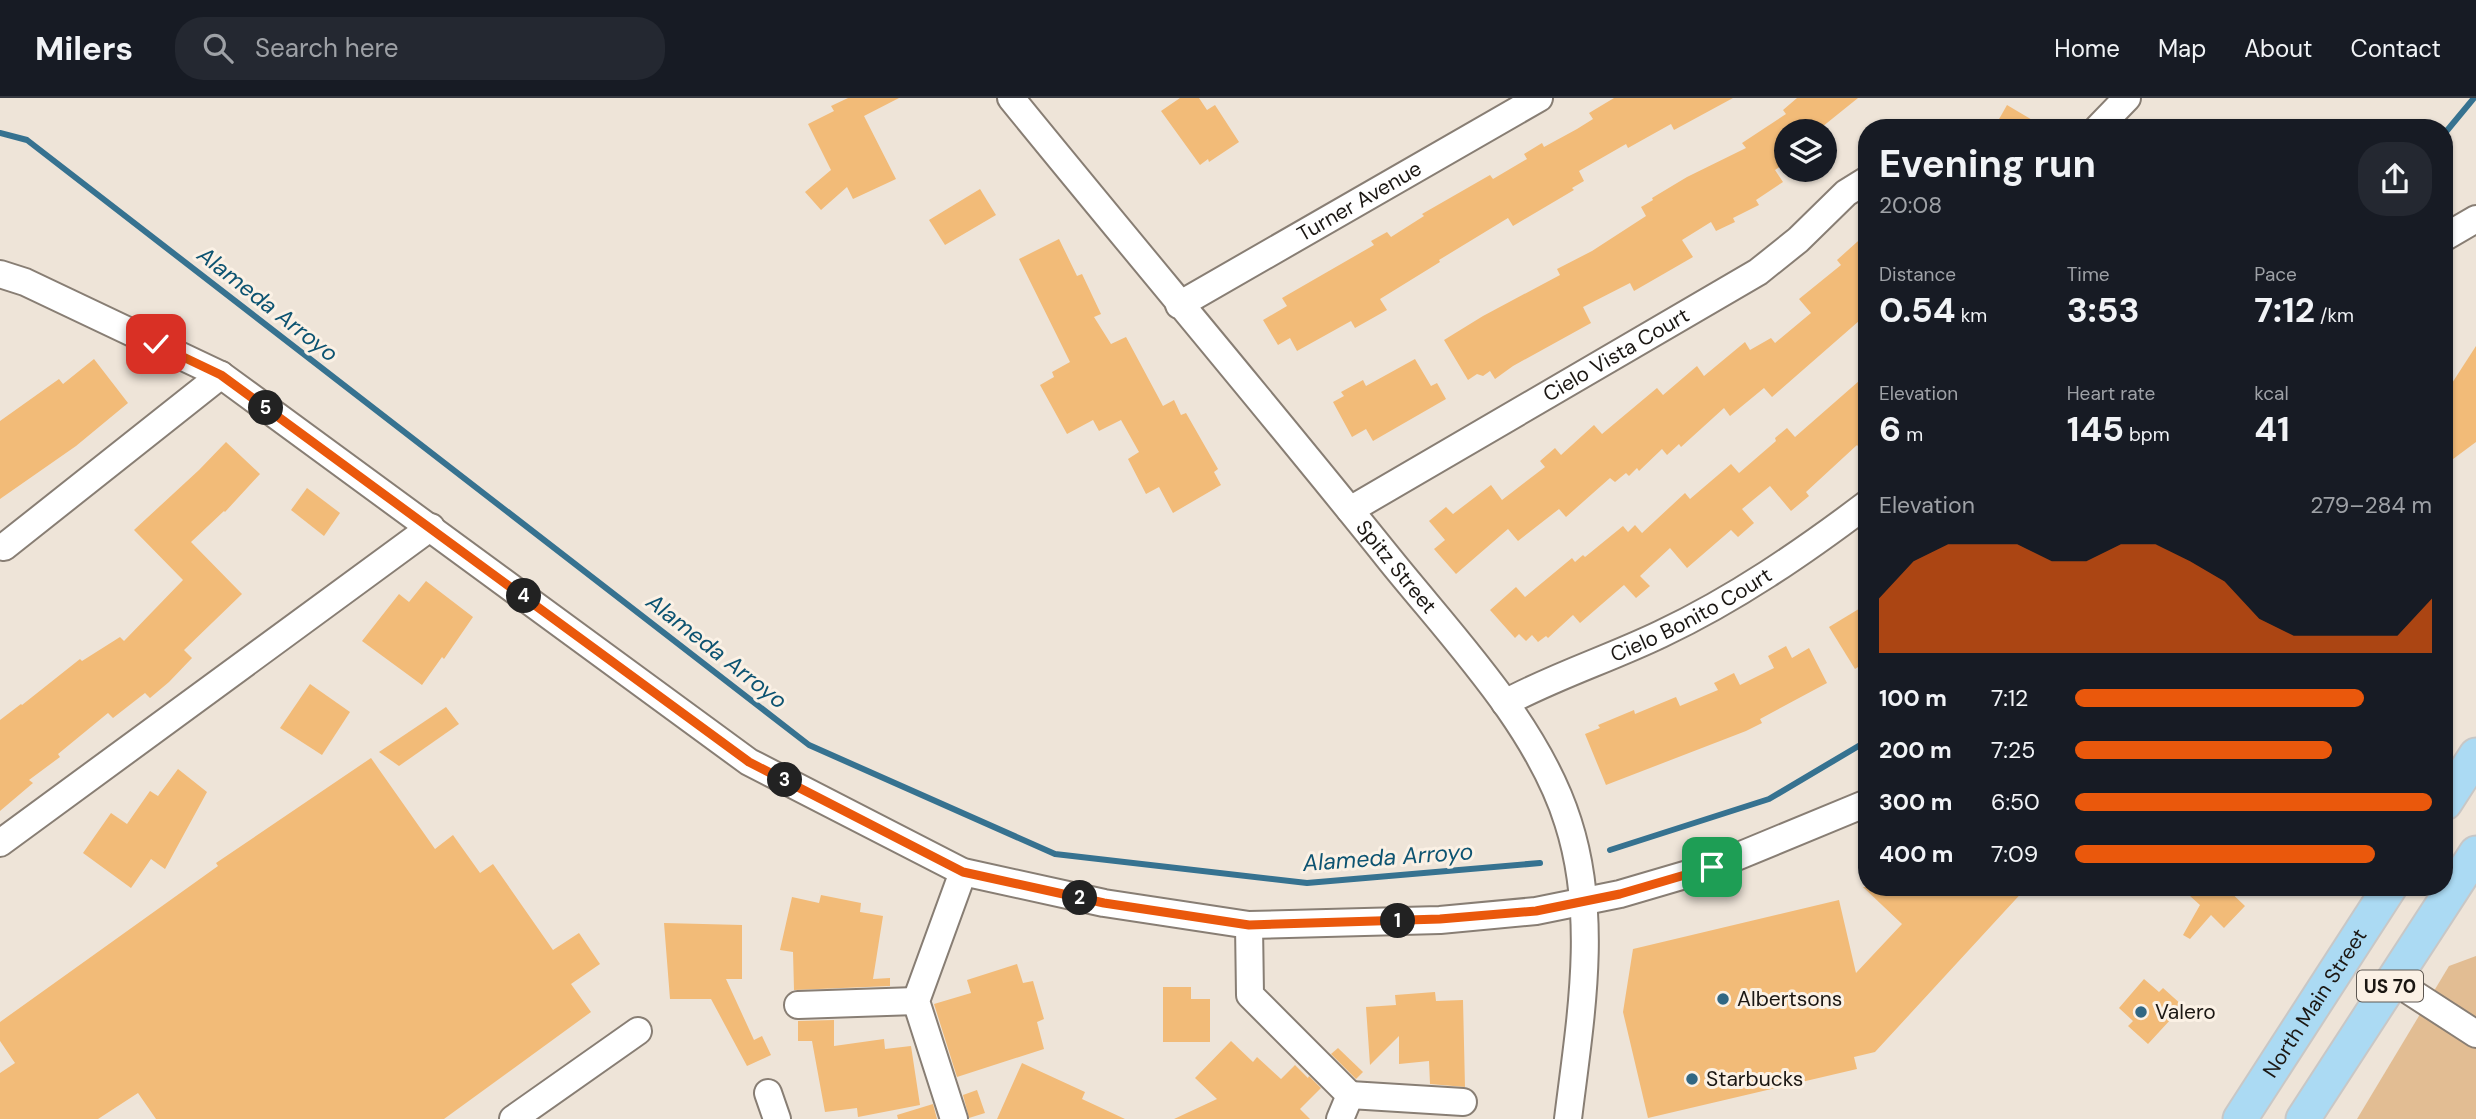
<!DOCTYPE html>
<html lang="en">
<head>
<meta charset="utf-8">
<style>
	body { margin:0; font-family:"DM Sans",sans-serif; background:#242831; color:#f1f3f6; height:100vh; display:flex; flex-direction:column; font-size:26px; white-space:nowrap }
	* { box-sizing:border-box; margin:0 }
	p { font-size:23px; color:#9ea1a6 }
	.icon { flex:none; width:38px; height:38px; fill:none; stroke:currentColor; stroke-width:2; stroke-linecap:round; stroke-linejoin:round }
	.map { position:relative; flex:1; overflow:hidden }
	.sheet { position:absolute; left:1858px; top:21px; width:595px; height:777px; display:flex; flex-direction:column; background:#171b24; border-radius:28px; box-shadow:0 2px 5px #0004 }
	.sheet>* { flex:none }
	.tools { position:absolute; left:1774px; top:21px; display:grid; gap:14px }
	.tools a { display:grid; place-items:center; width:63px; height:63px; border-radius:50%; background:#171b24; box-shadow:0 2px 5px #0004; font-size:35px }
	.pin { position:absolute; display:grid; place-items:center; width:60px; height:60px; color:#fff; margin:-30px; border-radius:14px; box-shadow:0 4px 10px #0006 }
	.km { position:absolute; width:35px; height:35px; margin:-18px; border-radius:50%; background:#222; color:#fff; font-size:19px; line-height:35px; text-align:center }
	.round { display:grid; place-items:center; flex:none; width:74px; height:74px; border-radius:28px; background:#242831 }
	.overview { display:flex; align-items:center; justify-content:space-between; height:119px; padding:0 21px }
	h1 { font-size:38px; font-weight:700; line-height:52px }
	.metrics { display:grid; grid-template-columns:repeat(3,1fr); gap:10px; height:119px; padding:7px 21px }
	.metrics div { display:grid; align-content:center }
	.metrics b { font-size:35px; font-weight:700 }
	.metrics small { font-size:19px; font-weight:400 }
	.metrics p { font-size:19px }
	.chart { height:196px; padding:14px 21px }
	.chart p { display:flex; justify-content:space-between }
	.chart svg { width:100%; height:126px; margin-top:7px; fill:#ea580c; opacity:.7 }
	ul { padding:0 21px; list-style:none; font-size:23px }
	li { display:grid; grid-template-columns:112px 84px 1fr; align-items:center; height:52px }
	li i { height:18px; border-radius:9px; background:#ea580c }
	header { display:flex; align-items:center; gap:42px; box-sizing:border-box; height:98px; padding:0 35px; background:#171b24; border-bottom:2px solid #363941 }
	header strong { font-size:33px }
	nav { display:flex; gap:38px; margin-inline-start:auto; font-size:24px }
	.search { width:490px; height:63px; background:#242831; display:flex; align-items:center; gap:18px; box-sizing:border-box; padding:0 24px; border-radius:28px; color:#9ea1a6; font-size:26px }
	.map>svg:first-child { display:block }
</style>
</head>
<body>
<header>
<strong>Milers</strong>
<div class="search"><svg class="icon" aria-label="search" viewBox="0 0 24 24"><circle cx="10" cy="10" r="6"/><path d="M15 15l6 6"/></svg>Search here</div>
<nav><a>Home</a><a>Map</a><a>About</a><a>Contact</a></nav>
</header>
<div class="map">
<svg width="2476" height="1021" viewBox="0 0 2476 1021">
	<rect width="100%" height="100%" fill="#eee4d8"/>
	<path fill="#e2bd93" d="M2476 858V1021H2357L2449 868Z"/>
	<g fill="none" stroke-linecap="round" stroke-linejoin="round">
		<g stroke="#367290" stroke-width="6">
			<path d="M0 35 27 42 809 647 1055 756 1307 785 1540 765"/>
			<path d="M2445 35 2474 0"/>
			<path d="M1610 752 1769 701 1867 643"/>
		</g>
	</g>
	<g fill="#f2bb78">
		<path d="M848 0H899L864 18 896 81 853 101 847 89 821 112 805 94 831 72 808 26 834 13 831 8Z"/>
		<path d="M1180 0H1199L1207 12 1215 7 1239 44 1209 64 1208 61 1200 67 1161 13Z"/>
		<path d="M1614 0H1733L1674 32 1671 26 1628 50 1626 46 1579 73 1584 83 1572 90 1574 92 1513 128 1508 120 1439 162 1440 164 1380 201 1387 212 1355 230 1351 223 1297 253 1290 240 1278 247 1263 222 1287 208 1282 200 1374 147 1371 143 1387 134 1391 139 1424 118 1422 116 1490 77 1493 81 1527 61 1524 56 1542 45 1544 49 1577 31 1593 21 1589 15Z"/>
		<path d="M1797 0H1858L1817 33H1787V64L1775 72 1783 84 1756 102 1759 107 1733 120 1735 124 1716 133 1711 124 1682 142 1693 159 1634 193 1630 185 1583 209 1591 225 1513 268 1495 281 1490 273 1483 278 1477 276 1468 282 1444 242 1483 218 1560 177 1557 171 1592 153 1646 118 1641 109 1653 102 1652 100 1687 79 1746 50 1742 45 1786 16 1783 12Z"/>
		<path d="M2007 7 2046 30H1994Z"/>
		<path d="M980 91 996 117 945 147 929 122Z"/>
		<path d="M1867 135V216L1772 299 1764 290 1730 318 1724 310 1681 349 1679 346 1667 357 1662 351 1639 373 1637 370 1629 378 1626 375 1615 384 1610 380 1566 419 1559 411 1518 443 1508 431 1456 476 1434 451 1445 442 1429 423 1446 409 1453 416 1491 387 1502 402 1545 369 1540 363 1555 350 1561 357 1594 327 1602 336 1657 290 1663 297 1697 268 1704 278 1745 244 1750 252 1771 240 1775 245 1811 215 1799 201 1841 167 1837 162Z"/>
		<path d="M1059 141 1077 178 1082 176 1101 216 1094 219 1111 246 1126 239 1163 308 1174 302 1181 317 1186 315 1218 371 1214 374 1221 387 1173 415 1159 389 1146 396 1128 361 1139 354 1121 322 1099 333 1093 322 1067 336 1040 287 1054 279 1052 274 1070 264 1019 161Z"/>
		<path d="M2476 248V344L2445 367V296Z"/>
		<path d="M94 261 128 305 76 348 0 401V323L59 281 63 286Z"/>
		<path d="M1415 261 1431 288 1437 285 1446 301 1373 343 1366 331 1352 339 1333 304 1344 298 1341 294 1363 282 1366 288Z"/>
		<path d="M1867 276V359L1857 347 1806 394 1809 398 1791 413 1770 388 1742 411 1754 425 1738 439 1731 432 1687 470 1670 450 1640 478 1650 488 1636 500 1624 487 1580 525 1573 517 1548 540 1546 538 1538 544 1532 537 1526 543 1519 536 1515 540 1490 512 1516 489 1525 499 1572 460 1575 464 1583 457 1585 459 1623 428 1628 434 1635 427 1642 435 1685 395 1690 401 1731 366 1739 375 1776 343 1775 340 1787 330 1795 339Z"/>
		<path d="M226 344 260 376 225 414 224 413 191 444 242 496 184 552 192 560 169 584 150 600 145 595 113 620 108 615 58 656 60 659 29 682 33 685 0 713V622L21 606 22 607 80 561 82 563 120 539 124 543 183 482 134 432 199 372Z"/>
		<path d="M307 390 340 415 324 438 291 412Z"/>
		<path d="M426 483 473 519 444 561 442 559 422 587 362 543 399 496 409 504Z"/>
		<path d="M1867 506V563L1855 571 1829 529Z"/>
		<path d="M1786 548 1792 560 1809 550 1827 585 1760 621 1762 625 1746 633 1606 687 1585 636 1600 630 1598 627 1634 612 1635 616 1676 599 1680 608 1718 592 1714 585 1734 575 1740 587 1774 570 1768 558Z"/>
		<path d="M310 586 350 614 322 657 280 630Z"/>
		<path d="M446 609 459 626 399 668 379 654Z"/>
		<path d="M371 660 435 751 453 737 480 775 493 766 553 852 579 835 600 866 571 886 591 914 444 1021H156L138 995 98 1021H0V975L15 965 0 943V924L218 768 216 765Z"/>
		<path d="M178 671 207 694 165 771 151 761 131 790 83 755 111 715 127 726 150 693 158 698Z"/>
		<path d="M1863 789H2027L1875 954 1854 959 1857 971 1648 1020 1623 914 1633 851 1839 802 1856 875 1902 826Z"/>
		<path d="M2180 789H2225L2245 808 2224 830 2211 817 2190 841 2183 837 2200 807Z"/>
		<path d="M821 797 861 805 860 814 883 818 873 881 890 880V888L794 892 793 854 780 852 792 799 819 805Z"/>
		<path d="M664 825 742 827V881H726L754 942 762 938 771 957 747 968 711 901H670Z"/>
		<path d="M1017 866 1023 885 1033 883 1044 921 1037 924 1044 951 957 979 934 906 971 895 967 882Z"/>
		<path d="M2144 881 2159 894 2163 890 2183 908 2148 946 2128 928 2133 923 2119 910Z"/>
		<path d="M1163 889H1191V901H1210V944H1163Z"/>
		<path d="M1435 894 1436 903 1463 902 1465 989 1430 986 1429 963 1399 966V938L1370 967 1366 909 1396 907 1395 897Z"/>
		<path d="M834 922V948L884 941 885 951 911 948 920 1007 858 1019 857 1010 825 1014 812 943H798V923Z"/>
		<path d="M1231 943 1253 964 1257 959 1281 981 1295 967 1308 980 1309 978 1321 990 1300 1011 1310 1021H1174L1217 1001 1195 980Z"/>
		<path d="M1338 950 1363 974 1356 981 1331 956Z"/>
		<path d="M1022 965 1085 994 1082 1001 1125 1021H997Z"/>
		<path d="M977 992 985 1015 969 1020 963 997Z"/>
		<path d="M933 1006 937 1021H898L897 1017Z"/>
	</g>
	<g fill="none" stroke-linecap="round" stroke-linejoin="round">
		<defs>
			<g id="minor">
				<path id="s1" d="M1011 0C1137 155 1266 307 1391 463 1454 541 1538 628 1568 724 1599 820 1580 923 1568 1021"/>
				<path d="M2098 30 2127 0"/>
				<path d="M2445 139 2476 121"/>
				<path d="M0 176 25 184 221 277 749 664 963 774 1104 805 1249 827 1440 822 1536 813 1620 796 1712 769 1867 705"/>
				<path id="s2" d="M1179 207 1539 0"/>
				<path id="s3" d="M1350 412 1758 174 1798 142 1846 95 1867 82"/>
				<path d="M4 449 221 277"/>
				<path id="s4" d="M1505 605C1555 578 1609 561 1661 536 1735 501 1802 455 1867 406"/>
				<path d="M0 745 431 429"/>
				<path d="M1249 827 1250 897 1350 997 1340 1021"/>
				<path d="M2394 883 2476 936"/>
				<path d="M798 907 916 903"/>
				<path d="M768 995 777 1021"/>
				<path d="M1350 997 1463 1004"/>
				<path d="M513 1021 638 933"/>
				<path d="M954 1021 916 903 963 774"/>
			</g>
			<g id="major">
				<path d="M2445 705 2476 657"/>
				<path id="s5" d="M2240 1021 2390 789"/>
				<path d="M2303 1021 2476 755"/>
			</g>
		</defs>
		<use href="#minor" stroke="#887e74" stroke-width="30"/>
		<use href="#major" stroke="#c8c7c6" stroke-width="37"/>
		<use href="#minor" stroke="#fff" stroke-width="26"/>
		<use href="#major" stroke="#abdaf3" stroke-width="33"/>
	</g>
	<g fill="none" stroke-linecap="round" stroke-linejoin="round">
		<defs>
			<path id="route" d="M156 246 221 277 749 664 963 774 1104 805 1249 827 1440 821 1536 813 1620 796 1712 769"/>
		</defs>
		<use href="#route" stroke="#fff" stroke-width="14"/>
		<use href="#route" stroke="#ea580c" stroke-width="9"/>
	</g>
	<g fill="#316783" stroke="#fbf1e5" stroke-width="2.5">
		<circle cx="1723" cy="901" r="7"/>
		<circle cx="2141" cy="914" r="7"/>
		<circle cx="1692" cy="981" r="7"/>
	</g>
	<g text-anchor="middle" stroke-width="6" stroke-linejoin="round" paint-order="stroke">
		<rect fill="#fbf1e5" stroke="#5e5852" stroke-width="2" x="2357" y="872.5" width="66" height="31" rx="5"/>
		<g font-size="19" font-weight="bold" fill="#1b1713">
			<text x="2390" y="895">US 70</text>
		</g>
		<g font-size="21" fill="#1b1713" stroke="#fbf1e5">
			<text dy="7" stroke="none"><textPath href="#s2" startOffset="208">Turner Avenue</textPath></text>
			<text dy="7" stroke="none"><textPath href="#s3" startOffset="308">Cielo Vista Court</textPath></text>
			<text dy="7" stroke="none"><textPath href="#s1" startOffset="607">Spitz Street</textPath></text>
			<text dy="7" stroke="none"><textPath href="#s4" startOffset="206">Cielo Bonito Court</textPath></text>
			<text dy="7" stroke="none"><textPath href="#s5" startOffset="138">North Main Street</textPath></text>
		</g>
		<g font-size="21" fill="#1b1713" stroke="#fbf1e5" text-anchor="start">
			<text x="1737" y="908">Albertsons</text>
			<text x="2155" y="921">Valero</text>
			<text x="1706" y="988">Starbucks</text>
		</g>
		<g font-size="23" font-style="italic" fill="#0c5371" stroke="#fbf1e5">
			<text transform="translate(268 206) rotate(38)" y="8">Alameda Arroyo</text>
			<text transform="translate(717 553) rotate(38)" y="8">Alameda Arroyo</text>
			<text transform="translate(1388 759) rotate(-4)" y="8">Alameda Arroyo</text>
		</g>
	</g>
</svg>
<div class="tools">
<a><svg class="icon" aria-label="layers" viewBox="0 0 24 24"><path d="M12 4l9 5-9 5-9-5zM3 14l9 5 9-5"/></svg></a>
</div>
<div class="pin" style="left:1712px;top:769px;background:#1e9e55"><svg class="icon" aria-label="arrive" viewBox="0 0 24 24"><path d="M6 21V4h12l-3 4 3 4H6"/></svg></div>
<div class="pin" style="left:156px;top:246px;background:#d93025"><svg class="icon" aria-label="check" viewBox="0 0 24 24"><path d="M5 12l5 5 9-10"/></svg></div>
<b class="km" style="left:1398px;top:823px">1</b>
<b class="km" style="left:1080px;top:800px">2</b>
<b class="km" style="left:785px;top:682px">3</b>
<b class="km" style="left:524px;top:498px">4</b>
<b class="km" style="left:266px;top:310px">5</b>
<section class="sheet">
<div class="overview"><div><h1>Evening run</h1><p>20:08</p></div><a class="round"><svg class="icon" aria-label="share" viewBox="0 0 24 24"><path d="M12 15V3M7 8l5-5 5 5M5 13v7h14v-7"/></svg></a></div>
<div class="metrics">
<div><p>Distance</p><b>0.54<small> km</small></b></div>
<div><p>Time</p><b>3:53</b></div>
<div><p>Pace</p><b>7:12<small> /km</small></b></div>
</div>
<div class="metrics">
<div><p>Elevation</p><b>6<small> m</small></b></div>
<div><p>Heart rate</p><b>145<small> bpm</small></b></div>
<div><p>kcal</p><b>41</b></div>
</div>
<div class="chart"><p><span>Elevation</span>279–284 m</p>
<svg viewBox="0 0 160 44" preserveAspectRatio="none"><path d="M0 44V25L10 12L20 6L30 6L40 6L50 12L60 12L70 6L80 6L90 12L100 19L110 32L120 38L130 38L140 38L150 38L160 25V44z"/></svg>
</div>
<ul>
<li><b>100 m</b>7:12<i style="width:81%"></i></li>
<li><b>200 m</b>7:25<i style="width:72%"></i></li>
<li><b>300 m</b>6:50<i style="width:100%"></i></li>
<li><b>400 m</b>7:09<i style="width:84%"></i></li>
</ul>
</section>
</div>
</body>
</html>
